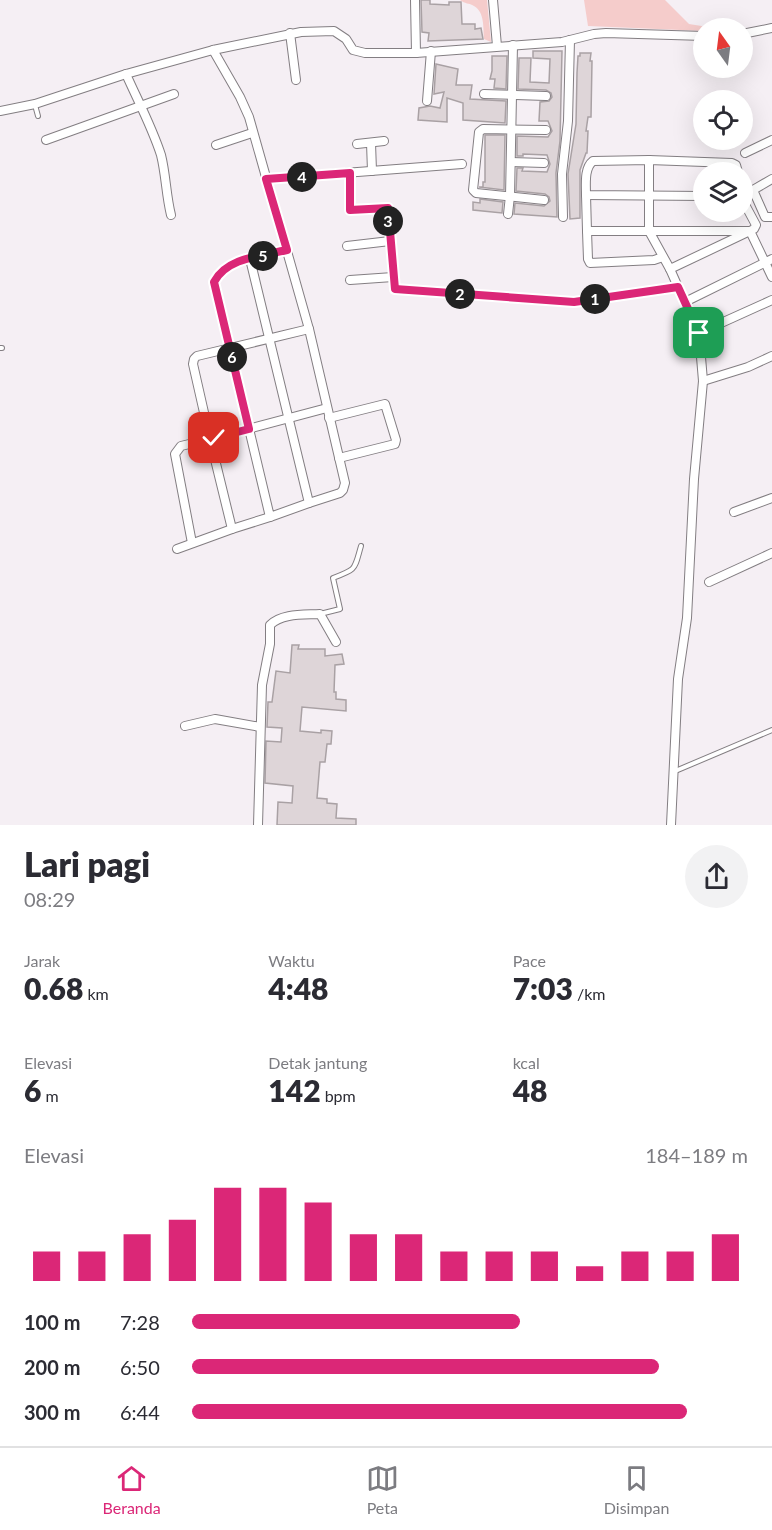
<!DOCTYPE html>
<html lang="id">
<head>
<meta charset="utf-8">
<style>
	body { margin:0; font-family:Lato,sans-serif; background:#f2f2f3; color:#2b2b33; height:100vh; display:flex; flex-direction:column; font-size:22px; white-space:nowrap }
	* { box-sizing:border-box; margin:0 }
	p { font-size:20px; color:#7c7c81 }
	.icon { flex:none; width:33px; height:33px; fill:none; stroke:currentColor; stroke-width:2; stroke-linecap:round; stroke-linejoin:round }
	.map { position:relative; height:825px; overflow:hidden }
	.panel { display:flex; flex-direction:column; background:#fff; flex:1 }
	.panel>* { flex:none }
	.needle { width:39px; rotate:346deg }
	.controls { position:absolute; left:693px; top:18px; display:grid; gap:12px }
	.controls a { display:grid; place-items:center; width:60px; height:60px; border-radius:50%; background:#fff; box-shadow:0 6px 24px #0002; font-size:30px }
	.pin { position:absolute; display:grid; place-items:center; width:51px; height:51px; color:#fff; margin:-26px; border-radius:12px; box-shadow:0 3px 9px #0006 }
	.km { position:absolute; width:30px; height:30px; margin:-15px; border-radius:50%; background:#222; color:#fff; font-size:16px; line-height:30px; text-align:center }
	.round { display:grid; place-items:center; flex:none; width:63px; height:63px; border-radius:32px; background:#f2f2f3 }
	.summary { display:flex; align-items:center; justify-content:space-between; height:102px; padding:0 24px }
	h1 { font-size:33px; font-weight:800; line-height:45px }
	.stats { display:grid; grid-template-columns:repeat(3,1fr); gap:9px; height:102px; padding:6px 24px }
	.stats div { display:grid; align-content:center }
	.stats b { font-size:30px; font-weight:800 }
	.stats small { font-size:16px; font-weight:400 }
	.stats p { font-size:16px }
	.chart { height:168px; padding:12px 24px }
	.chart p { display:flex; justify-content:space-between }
	.chart svg { width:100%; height:108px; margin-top:6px; stroke:#db2777; stroke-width:6 }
	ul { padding:0 24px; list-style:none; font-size:20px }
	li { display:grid; grid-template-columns:96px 72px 1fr; align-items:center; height:45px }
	li i { height:15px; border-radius:8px; background:#db2777 }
	.tab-bar { display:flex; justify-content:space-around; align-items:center; height:84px; border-top:2px solid #e1e1e2; background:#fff; font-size:16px; color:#7c7c81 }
	.tab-bar a { display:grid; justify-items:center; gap:3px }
	.tab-bar .on { color:#db2777 }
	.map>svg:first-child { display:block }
</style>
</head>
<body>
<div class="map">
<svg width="772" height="825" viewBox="0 0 772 825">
	<rect width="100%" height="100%" fill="#f5eff4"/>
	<g fill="#f5cccb">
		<path d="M460 0H487L491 42 484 39C483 29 485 12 474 6 469 3 465 4 460 0Z"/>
		<path d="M584 0H665L689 24 714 28H729H704L703 31 588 26Z"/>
	</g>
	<g fill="#ded5d8" stroke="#a9a1a4" stroke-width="1.5">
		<path d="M421 0H430V4L449 5V2H461L462 24H475V29L481 28 483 39 428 41 429 33 422 32Z"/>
		<path d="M533 51H562L560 141 556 173 557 217 514 214 515 203 544 206 550 201 549 197 545 194 516 191 517 168H523L522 171 547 172 550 164 547 155 523 154V156H517V136L548 137 552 131 548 121H539L540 102 549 101 552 97 551 93 546 90 518 89 519 58H531L530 82 549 83 550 59 533 58Z"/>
		<path d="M580 53H591L590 61H592L591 117H588L586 131H588L587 153H586L580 170V218L570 219 568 174 576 124 577 73 578 56H580Z"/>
		<path d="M492 56H507L506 89 494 88 495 79H490L492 71Z"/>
		<path d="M436 64 458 69 456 85H472L470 99 506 101 505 123 463 120V103L447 98V122L418 120 419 108 430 106 440 108 444 92 434 94Z"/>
		<path d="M485 135H505L504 190 479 187H483V182H485Z"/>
		<path d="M480 199 503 202 502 213 473 210V202L480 203Z"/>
		<path d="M292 645H299L298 649H325V656L342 654 344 664 335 665 334 692H336V699L346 700V711L302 707 300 731 321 733V730L332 731 331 744H327L325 762H320L317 798 327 799V803L337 804 336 818 356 819V825H277L278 802 292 803 293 786 265 783 266 741 281 742 282 728 267 727 268 702H272L276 671 290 673Z"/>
	</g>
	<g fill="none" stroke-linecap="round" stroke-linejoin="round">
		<defs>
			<g id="service">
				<path d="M35 105 38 116"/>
				<path d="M0 348H2"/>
				<path d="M320 614 340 609 333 578C357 569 354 570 361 546"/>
				<path d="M673 772 772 730"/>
			</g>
			<g id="minor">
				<path d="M415 0 416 53"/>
				<path d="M493 0 497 46"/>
				<path d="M290 33 296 80"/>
				<path d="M742 34 772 28"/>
				<path d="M213 50 240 97 249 117 309 329 345 483 343 490 340 493 309 503 250 259"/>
				<path d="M126 74C138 101 152 127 161 155 166 175 166 195 171 215"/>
				<path d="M484 94 546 96"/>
				<path d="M427 101 431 51"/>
				<path d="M0 111 35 104 126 74 213 50 301 32 334 31 346 39 353 50 365 53H416L562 42 594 34 606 33 704 36"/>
				<path d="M46 140 174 94"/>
				<path d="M371 143 372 171"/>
				<path d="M357 144 384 141"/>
				<path d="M216 145 252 133"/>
				<path d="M745 153 772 140"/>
				<path d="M649 160V231H748"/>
				<path d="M511 162 544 163"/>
				<path d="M350 173V210L388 208 395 289 574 302 678 287 670 269"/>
				<path d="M266 179 462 164"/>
				<path d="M772 179 753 190 765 217H772"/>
				<path d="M586 195 587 231H649L670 269 750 231"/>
				<path d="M704 196 586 195C586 184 584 168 593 161L649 160 732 163 736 165 738 172"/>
				<path d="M742 199 756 225 754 229 750 231 772 277"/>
				<path d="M544 200 476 193 473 190 479 132 483 129 546 130"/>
				<path d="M508 214 510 196 513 45"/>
				<path d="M563 217 562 174 568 121 570 40"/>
				<path d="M587 231 588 259 590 263 654 260 663 257"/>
				<path d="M347 246 390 241"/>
				<path d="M287 250C262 256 226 257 214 282L270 517 309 503"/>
				<path d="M350 280 393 277"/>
				<path d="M685 302 772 259"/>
				<path d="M309 329 197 356 194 359 193 364 210 439 327 408"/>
				<path d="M699 333 772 300"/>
				<path d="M703 381 748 367 772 356"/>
				<path d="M329 418 385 404 396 440 395 444 339 458"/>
				<path d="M734 512 772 498"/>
				<path d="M192 543 175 454 181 446 210 439 232 529 270 517"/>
				<path d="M177 549 232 529"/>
				<path d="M709 582 772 553"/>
				<path d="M185 726 215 719 260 727"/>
				<path d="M258 825 262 685 270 644V625C282 613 304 615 320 614L336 642"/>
				<path d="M671 825 678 679 687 618 694 479 703 381 699 333 678 287"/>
			</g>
		</defs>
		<use href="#service" stroke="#837e82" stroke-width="6"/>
		<use href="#minor" stroke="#837e82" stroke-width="10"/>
		<use href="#service" stroke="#fff" stroke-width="4"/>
		<use href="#minor" stroke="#fff" stroke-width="8"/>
	</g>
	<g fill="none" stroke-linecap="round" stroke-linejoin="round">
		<defs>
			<path id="route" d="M214 438 249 429 214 282C227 257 262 256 287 250L266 179 350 173V210L388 208 395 289 574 302 678 287 699 333"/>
		</defs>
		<use href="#route" stroke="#fff" stroke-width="12"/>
		<use href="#route" stroke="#db2777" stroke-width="8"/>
	</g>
</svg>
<div class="controls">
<a><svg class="needle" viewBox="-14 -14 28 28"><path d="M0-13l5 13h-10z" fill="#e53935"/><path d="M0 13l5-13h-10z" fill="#7c7c81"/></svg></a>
<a><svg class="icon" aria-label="locate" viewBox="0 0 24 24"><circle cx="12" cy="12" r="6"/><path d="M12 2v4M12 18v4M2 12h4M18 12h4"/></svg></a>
<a><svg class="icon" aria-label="layers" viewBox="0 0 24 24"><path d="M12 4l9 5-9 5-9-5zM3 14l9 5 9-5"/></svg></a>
</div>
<div class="pin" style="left:699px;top:333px;background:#1e9e55"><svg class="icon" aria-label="arrive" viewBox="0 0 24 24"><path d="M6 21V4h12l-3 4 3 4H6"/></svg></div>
<div class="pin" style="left:214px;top:438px;background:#d93025"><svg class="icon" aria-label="check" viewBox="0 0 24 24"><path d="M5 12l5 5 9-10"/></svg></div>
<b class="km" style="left:595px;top:299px">1</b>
<b class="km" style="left:460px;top:294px">2</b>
<b class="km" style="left:388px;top:221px">3</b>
<b class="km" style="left:302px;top:177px">4</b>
<b class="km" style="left:263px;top:256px">5</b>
<b class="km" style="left:232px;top:357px">6</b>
</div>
<section class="panel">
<div class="summary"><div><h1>Lari pagi</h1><p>08:29</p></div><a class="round"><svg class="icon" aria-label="share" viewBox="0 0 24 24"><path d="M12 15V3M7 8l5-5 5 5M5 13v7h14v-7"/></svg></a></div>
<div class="stats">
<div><p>Jarak</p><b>0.68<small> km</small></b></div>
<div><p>Waktu</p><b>4:48</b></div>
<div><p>Pace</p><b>7:03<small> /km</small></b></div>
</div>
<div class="stats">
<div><p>Elevasi</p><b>6<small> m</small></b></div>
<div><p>Detak jantung</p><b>142<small> bpm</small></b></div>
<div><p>kcal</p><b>48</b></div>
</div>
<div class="chart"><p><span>Elevasi</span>184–189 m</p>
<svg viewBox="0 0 160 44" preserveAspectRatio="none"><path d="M5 44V32M15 44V32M25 44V25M35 44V19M45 44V6M55 44V6M65 44V12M75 44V25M85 44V25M95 44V32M105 44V32M115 44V32M125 44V38M135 44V32M145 44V32M155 44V25"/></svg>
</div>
<ul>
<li><b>100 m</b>7:28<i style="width:59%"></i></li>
<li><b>200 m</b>6:50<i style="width:84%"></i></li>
<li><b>300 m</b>6:44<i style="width:89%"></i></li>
</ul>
</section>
<nav class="tab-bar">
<a class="on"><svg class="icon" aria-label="home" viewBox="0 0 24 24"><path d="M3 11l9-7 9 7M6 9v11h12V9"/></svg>Beranda</a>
<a><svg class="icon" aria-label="map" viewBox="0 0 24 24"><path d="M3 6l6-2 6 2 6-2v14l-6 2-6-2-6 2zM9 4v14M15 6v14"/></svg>Peta</a>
<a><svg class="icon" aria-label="saved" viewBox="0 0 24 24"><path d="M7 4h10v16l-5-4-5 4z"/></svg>Disimpan</a>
</nav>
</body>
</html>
